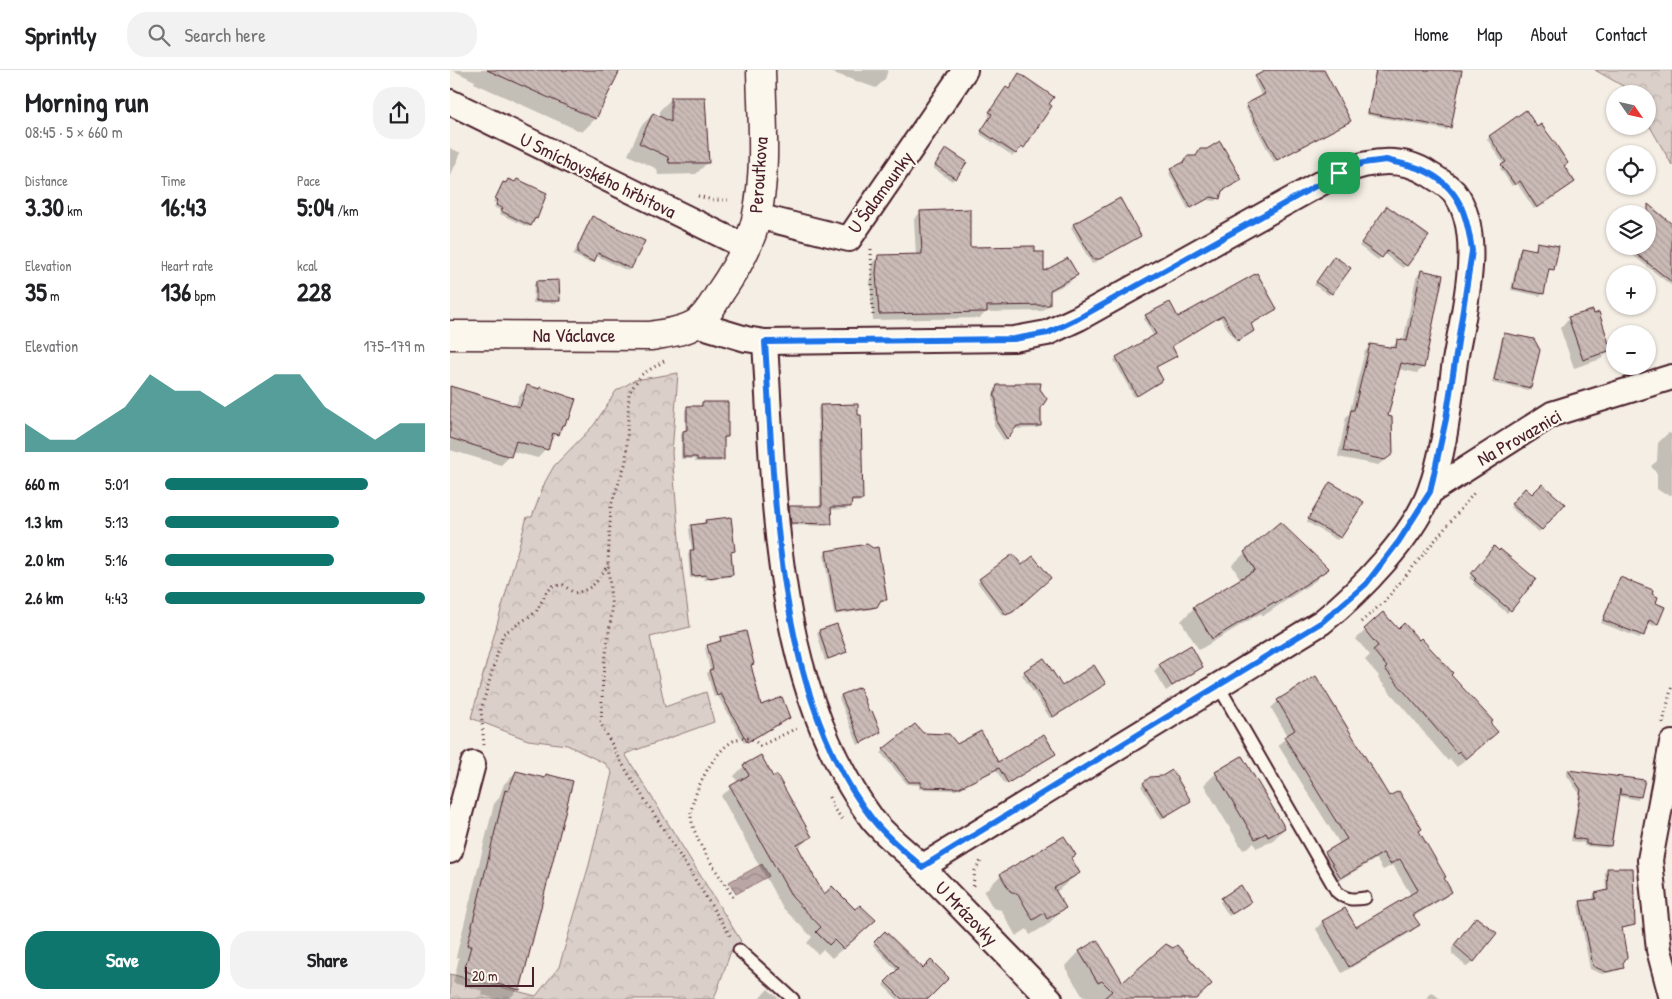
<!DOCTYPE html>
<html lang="en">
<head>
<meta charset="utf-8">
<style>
	body { margin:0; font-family:"Patrick Hand",sans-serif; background:#f2f2f2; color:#202124; height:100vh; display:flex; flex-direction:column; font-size:19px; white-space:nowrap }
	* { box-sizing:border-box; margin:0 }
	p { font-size:16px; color:#757577 }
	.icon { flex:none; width:28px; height:28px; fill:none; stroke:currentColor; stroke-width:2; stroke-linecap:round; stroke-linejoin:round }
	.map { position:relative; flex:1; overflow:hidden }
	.drawer { display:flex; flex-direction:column; background:#fff; width:450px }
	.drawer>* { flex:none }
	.needle { width:32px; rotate:124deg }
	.buttons { position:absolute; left:1156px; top:15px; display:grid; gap:10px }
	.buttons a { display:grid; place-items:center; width:50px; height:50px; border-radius:50%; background:#fff; box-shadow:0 1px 4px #0004; font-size:25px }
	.scale { position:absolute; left:15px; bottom:12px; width:69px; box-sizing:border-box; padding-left:5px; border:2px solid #4a1f2b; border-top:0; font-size:14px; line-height:18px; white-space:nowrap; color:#4a1f2b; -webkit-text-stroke:4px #fbf7ec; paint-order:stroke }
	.pin { position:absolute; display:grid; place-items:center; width:42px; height:42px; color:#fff; margin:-21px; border-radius:10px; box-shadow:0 2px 8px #0006 }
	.round { display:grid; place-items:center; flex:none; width:52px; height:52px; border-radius:20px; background:#f2f2f2 }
	.head { display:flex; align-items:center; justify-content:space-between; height:85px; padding:0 25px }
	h1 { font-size:28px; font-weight:700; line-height:38px }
	.stats { display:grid; grid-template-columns:repeat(3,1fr); gap:8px; height:85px; padding:5px 25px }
	.stats div { display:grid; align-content:center }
	.stats b { font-size:25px; font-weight:700 }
	.stats small { font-size:14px; font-weight:400 }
	.stats p { font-size:14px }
	.chart { height:140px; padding:10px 25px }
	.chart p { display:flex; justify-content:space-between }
	.chart svg { width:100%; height:90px; margin-top:5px; fill:#0f766e; opacity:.7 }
	.cta { display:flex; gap:10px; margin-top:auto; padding:10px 25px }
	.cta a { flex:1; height:58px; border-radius:20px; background:#0f766e; color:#fff; font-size:20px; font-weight:700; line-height:58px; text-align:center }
	.cta a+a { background:#f2f2f2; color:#202124 }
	ul { padding:0 25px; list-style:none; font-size:16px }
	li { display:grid; grid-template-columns:80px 60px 1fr; align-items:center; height:38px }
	li i { height:12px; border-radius:6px; background:#0f766e }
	header { display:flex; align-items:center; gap:30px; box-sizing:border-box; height:70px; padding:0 25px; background:#fff; border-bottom:1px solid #e0e0e0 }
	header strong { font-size:24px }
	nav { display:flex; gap:28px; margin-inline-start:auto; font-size:18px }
	.search { width:350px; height:45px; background:#f2f2f2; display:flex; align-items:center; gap:12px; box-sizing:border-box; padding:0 18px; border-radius:20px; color:#757577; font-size:19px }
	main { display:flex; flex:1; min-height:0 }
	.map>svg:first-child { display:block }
</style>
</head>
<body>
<header>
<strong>Sprintly</strong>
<div class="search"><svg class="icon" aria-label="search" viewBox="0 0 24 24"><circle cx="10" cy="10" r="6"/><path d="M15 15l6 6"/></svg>Search here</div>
<nav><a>Home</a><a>Map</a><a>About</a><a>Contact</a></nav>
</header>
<main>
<section class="drawer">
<div class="head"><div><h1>Morning run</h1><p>08:45 · 5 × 660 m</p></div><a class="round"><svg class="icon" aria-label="share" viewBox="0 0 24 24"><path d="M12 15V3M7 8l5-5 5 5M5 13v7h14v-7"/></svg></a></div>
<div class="stats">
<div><p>Distance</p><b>3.30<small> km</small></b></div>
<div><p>Time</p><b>16:43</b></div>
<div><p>Pace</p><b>5:04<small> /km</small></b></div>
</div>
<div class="stats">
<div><p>Elevation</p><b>35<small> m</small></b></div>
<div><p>Heart rate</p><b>136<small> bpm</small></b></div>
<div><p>kcal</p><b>228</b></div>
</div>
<div class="chart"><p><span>Elevation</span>175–179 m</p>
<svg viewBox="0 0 160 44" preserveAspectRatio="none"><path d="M0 44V30L10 38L20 38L30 30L40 22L50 6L60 14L70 14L80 22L90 14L100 6L110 6L120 22L130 30L140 38L150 30L160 30V44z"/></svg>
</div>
<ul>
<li><b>660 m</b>5:01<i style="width:78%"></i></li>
<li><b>1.3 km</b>5:13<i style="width:67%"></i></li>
<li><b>2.0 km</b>5:16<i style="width:65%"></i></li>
<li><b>2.6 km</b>4:43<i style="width:100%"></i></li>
</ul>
<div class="cta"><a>Save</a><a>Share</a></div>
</section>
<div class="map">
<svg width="1222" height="929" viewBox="0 0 1222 929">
	<defs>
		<pattern id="forest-crowns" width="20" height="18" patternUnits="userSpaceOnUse" patternTransform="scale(1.25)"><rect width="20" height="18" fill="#dbd0c9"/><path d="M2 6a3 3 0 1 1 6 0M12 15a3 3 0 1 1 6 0" fill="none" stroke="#bdb2ad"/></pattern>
		<pattern id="water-waves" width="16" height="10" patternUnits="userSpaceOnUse" patternTransform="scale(1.25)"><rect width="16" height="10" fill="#baa7a5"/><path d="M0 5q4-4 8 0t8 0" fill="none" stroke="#998787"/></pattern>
		<pattern id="building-back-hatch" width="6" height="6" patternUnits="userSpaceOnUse" patternTransform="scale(1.25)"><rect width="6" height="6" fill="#cabbb6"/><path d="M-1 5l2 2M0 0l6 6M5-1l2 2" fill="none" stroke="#afa09d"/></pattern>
	</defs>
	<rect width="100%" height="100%" fill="#f4eee4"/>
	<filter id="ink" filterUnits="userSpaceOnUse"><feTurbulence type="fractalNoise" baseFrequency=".02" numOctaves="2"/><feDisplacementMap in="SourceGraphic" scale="10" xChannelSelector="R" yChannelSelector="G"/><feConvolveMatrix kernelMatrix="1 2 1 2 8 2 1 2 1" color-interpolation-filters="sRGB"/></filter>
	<g filter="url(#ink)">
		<g fill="url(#forest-crowns)" stroke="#92787a">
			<path d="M1145 0H1222V95L1198 53V24H1182L1180 20Z"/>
			<path d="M228 303 222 383 230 481 240 557 200 567 215 637 256 622 264 652 175 684 291 871 281 881 264 929H0V904L86 926 109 897 139 795 162 703 156 694 117 675 78 670 21 648 77 447H82L95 412 104 396 144 355 166 321 185 310Z"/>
		</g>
		<path fill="url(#water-waves)" stroke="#8d7174" d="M312 794 319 806 286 824 279 812Z"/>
		<g fill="#0003">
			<path d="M2 0H166L168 1 145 49 132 62 24 13 25 11Z"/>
			<path d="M375 0H438L435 9 426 18Z"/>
			<path d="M819 0H873L900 51 824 92 795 37 812 27 804 10Z"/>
			<path d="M925 0H1011L1000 57 997 60 917 45Z"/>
			<path d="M553 22 600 36 573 78 570 80 568 79 563 86 530 64 541 47 538 45Z"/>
			<path d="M222 28 258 92 246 104 208 105 207 99 178 85 191 56 203 44 210 48V40Z"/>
			<path d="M1039 67 1112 96 1120 115 1084 139 1067 113 1062 116 1050 98 1054 95 1037 69Z"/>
			<path d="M0 78 11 83 0 106Z"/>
			<path d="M496 79 505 108 502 111 483 98Z"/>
			<path d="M750 80 770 122 766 131 757 130 738 139 719 103 733 94 737 87H745Z"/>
			<path d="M54 113 95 124 86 149 78 157 50 144 51 141 44 137 46 133 43 132Z"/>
			<path d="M935 140 956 195 953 198 934 184 928 190 909 176Z"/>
			<path d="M471 142 519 178 584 183 593 203 626 205 620 212 598 223 599 235 592 241 536 242 530 248 423 250 420 210 422 193 429 186H466L464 149Z"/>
			<path d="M1202 144 1222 155V216L1175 179 1177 176H1198V150Z"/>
			<path d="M143 148 180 198 178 201 145 185 140 193 123 185Z"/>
			<path d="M624 155 689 166 642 194 621 157Z"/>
			<path d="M1087 174 1103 199 1097 201 1093 223 1090 226 1061 220 1069 181 1072 178 1084 181Z"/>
			<path d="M882 190 881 223 879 225 864 215Z"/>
			<path d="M971 202 973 297 967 303 949 299 937 347 940 386 928 395 888 387 896 347 899 344 915 281 921 275 941 278 948 271 953 272 966 208Z"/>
			<path d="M86 212 109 231 106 233H83L84 214Z"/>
			<path d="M826 239 800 255 803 261 786 272 770 247 721 276 726 286 705 298 712 310 684 327 664 290 704 267 694 249 696 246 728 248Z"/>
			<path d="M1119 249 1160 280 1151 289 1124 298 1110 258Z"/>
			<path d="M1054 264 1080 318 1078 320 1042 313 1052 267Z"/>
			<path d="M548 316 590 337V355L587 358 564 359 554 371 544 356V333L542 330Z"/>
			<path d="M0 317 65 337 69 326 78 317 118 349 88 388 61 381 60 386 51 395 0 380Z"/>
			<path d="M252 334 277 366 274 369 272 390 270 392H245V389H231V364L235 362V340L238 337H249Z"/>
			<path d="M370 336 412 429 409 432H400L397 439 380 440V453L378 456 338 455 337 440 340 438 370 437 368 338Z"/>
			<path d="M1218 363 1222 364V425L1213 423 1207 419V404L1201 396 1207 391 1208 373Z"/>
			<path d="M880 414 890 467 887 470 857 452Z"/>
			<path d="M1075 420 1092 459 1089 462 1060 437Z"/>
			<path d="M256 451 283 481 281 483 282 505 279 507 254 510V507L240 508 238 484 242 481 239 459Z"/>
			<path d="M1041 481 1084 510 1057 543 1023 514 1024 512 1019 508Z"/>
			<path d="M377 482 436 529 428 533 423 539 384 545 374 485Z"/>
			<path d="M795 483 877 499 865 511 813 546 811 543 749 580 731 551 744 538 791 510 782 495Z"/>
			<path d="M572 497 599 508 553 546 527 512Z"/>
			<path d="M1170 508 1200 525 1204 534 1207 553 1205 556 1197 553 1190 568 1151 553Z"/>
			<path d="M933 544 948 561 999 605 1039 654 1038 670 1007 697 1000 689 998 691 928 608 929 606 915 590 920 585 906 569Z"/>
			<path d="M370 561 395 582 375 591 367 563Z"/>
			<path d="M271 569 303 594 300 596 310 637 339 648 294 673 268 626 264 627 257 603 260 600 255 578 256 577 264 605 268 571Z"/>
			<path d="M710 595 752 596 716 621 704 601Z"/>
			<path d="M575 602 611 618 652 616 600 648 572 605Z"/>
			<path d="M866 608 939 728 968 762 1000 822 994 828 963 847 968 855 961 862 892 903 866 859 872 852 895 840 906 858 961 825 943 795 933 800 926 789 884 814 869 789 890 774 828 675 838 666 821 638 828 631Z"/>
			<path d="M391 626 419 644 430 662 408 675 389 628Z"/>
			<path d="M465 656 472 664 506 675 547 693 605 684 555 714 546 700 506 720 469 719V715L457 714 431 683Z"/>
			<path d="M791 688 834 759 822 771 806 778 804 773 793 780 754 715 766 703Z"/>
			<path d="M294 696 360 767 347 779 374 827 414 860 382 888 373 879 368 884 357 873 362 867 332 837 271 726 288 713 284 706Z"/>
			<path d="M1118 701 1193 711 1188 730 1168 726 1160 776 1157 778 1134 776V773L1121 771 1129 723 1116 704Z"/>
			<path d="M66 702 93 709 97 706 68 920 59 929H47L32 925 33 921 3 913 9 888 6 887 44 734 49 728 54 714Z"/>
			<path d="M701 708H713L736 733 711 749 691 716Z"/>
			<path d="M624 785 620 789 629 803 605 823 614 838 597 855 580 865 577 859 566 866 551 840 543 838 534 822 551 805Z"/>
			<path d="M1158 799 1184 855 1171 859 1173 898 1170 900 1152 904 1140 899 1128 835 1131 832 1144 831 1143 827 1145 824 1156 822 1155 802Z"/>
			<path d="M772 829 797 834 779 846 770 832Z"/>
			<path d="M1021 854 1023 891 1017 897 1002 884V878Z"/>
			<path d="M435 863 479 926V929H447L433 915 447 901 423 875Z"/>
			<path d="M646 872 673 914 746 929H638L635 926 633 927 615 897 629 882Z"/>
			<path d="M318 919 329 929H309Z"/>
			<path d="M982 922 990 929H975Z"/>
		</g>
		<g fill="url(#building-back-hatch)" stroke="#4a1f2b">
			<path d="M37 0H170L146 49Z"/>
			<path d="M817 0H874L901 51 827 90 796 34 815 24 805 6Z"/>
			<path d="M926 0H1012L1001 58 918 43Z"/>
			<path d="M569 3 604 27 599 34 602 36 574 78 571 77 566 84 531 61 542 44 539 42 556 17 559 19Z"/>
			<path d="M221 27H255L259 93H219L218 87 189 73 203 43 221 52Z"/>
			<path d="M1076 40 1087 57 1091 54 1105 73 1118 93 1114 96 1125 112 1087 138 1070 111 1065 115 1051 95 1056 92 1039 66Z"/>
			<path d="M770 71 792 110 772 121 770 129 761 127 741 138 720 99 734 92 737 86H746L750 79H757Z"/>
			<path d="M496 78 517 92 506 109 485 95Z"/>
			<path d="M58 109 65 112 67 109 97 123 87 149 85 148 81 156 51 141 53 138 46 135 48 130 45 129 53 112 56 113Z"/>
			<path d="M670 128 691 166 650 189H643L623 154Z"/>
			<path d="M1198 134 1222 154V212L1176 176H1198Z"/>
			<path d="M937 136 979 166 957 196 937 181 932 188 911 173Z"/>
			<path d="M520 139V177L585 176V182H594V201L618 188 628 205 600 220V235L537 236V242L429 244 426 203 428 185 472 184 470 141Z"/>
			<path d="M142 146 195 171 181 199 148 183 144 192 128 184V176Z"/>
			<path d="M1087 172 1109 176 1104 200 1099 199 1094 224 1063 218 1071 177 1086 180Z"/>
			<path d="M884 186 901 198 882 224 866 212Z"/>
			<path d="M971 200 993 205 974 298 951 293 938 346 942 347 943 384 935 390 893 381 901 340H904L920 274 946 278 947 269 957 271Z"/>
			<path d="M807 203 827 239 801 254 804 261 788 271 773 245 722 276 727 286 706 297 713 310 687 326 666 287 706 264 695 245 720 232 728 247Z"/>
			<path d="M109 210 110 231H86V211Z"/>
			<path d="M1143 240 1144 244 1149 242 1161 280 1133 290 1118 247Z"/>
			<path d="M1054 263 1084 269 1090 280 1081 318 1044 310Z"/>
			<path d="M565 313H591L590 319 597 329 591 338V356H567L557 369 547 353 546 330 544 326 547 315H565Z"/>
			<path d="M77 315 90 319V317L126 329 119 350 117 349 115 355H112L109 365 103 363 98 380 66 371 61 387 0 368V316L70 337Z"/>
			<path d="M252 332H278V367H274V390H247V387H233V361L237 360V336H252Z"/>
			<path d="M408 334V345H411L413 430H402L401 437H381L382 454 341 453 339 436H372L370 335Z"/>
			<path d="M880 412 914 432 891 468 858 449Z"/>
			<path d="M1092 414 1115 434 1092 460 1061 434 1075 418 1082 424Z"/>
			<path d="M281 447 285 481 281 482 283 505 257 508 256 505 242 506 240 480H244L241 455 256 453 255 450Z"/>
			<path d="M830 452 879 499 825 534 824 532 762 569 743 537 805 500 794 482Z"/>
			<path d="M417 474 423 478 428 477 437 530H431L427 537 386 543 376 481Z"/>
			<path d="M1044 476 1049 481 1050 479 1086 509 1061 541 1024 510 1026 509 1021 504Z"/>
			<path d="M563 484 572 495 583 486 601 508 563 542 556 545 529 509Z"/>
			<path d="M1170 507 1203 520 1202 524 1208 527 1206 533 1215 537 1208 554 1199 550 1194 566 1153 550Z"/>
			<path d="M933 542 948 559 954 553 969 570 971 568 1003 603 1001 605 1043 651 1040 653 1048 662 1016 689 1009 681 1007 683 935 599 937 597 923 580 928 576 914 559Z"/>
			<path d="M387 554 397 582 378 589 369 560Z"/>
			<path d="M296 561 304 594 301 595 311 635 332 627 340 648 297 672 271 624 267 626 259 600 263 599 257 575 271 571 270 567Z"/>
			<path d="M741 575 753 597 722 616 709 594Z"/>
			<path d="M594 588 612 616 644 595 656 614 603 647 574 601Z"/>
			<path d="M866 606 939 726 949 721 972 759 969 761 996 807 994 808 1002 822 963 845 970 855 899 897 872 851 895 838 906 857 968 820 950 789 940 794 933 783 891 808 875 782 897 769 834 667 845 660 827 630Z"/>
			<path d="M410 617 419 642 422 641 431 662 411 673 391 625Z"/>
			<path d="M465 654 473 663 499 664 507 674 531 661 548 692 594 664 606 684 558 713 549 698 509 718 471 717V712H459L433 679Z"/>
			<path d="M311 685 323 707 327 705 362 767 347 775 374 825 382 816 405 839 410 835 426 850 393 879 384 870 379 875 366 862 371 857 342 827 280 716 299 705 293 695Z"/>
			<path d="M792 686 835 758 818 767 816 763 805 769 765 702Z"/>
			<path d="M722 700 741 731 714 747 693 713 700 707 712 706Z"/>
			<path d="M1118 700 1195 710 1191 727 1170 724V719L1161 776 1136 774V770L1123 768 1131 720Z"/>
			<path d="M66 701 95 708 96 704 123 711 70 920 43 913 44 909 14 901 21 876H17L55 720 58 721Z"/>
			<path d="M614 766 626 785 621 788 630 803 604 818 616 838 597 849 594 843 583 850 568 824 560 821 550 804Z"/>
			<path d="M1157 798H1183L1185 855 1172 858 1177 887 1173 893 1174 898 1156 902 1143 896 1130 831 1146 829 1145 823 1158 820Z"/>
			<path d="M791 815 801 832 782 844 771 828Z"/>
			<path d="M1026 847 1047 863 1024 892 1004 875Z"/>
			<path d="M435 861 473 898 481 890 499 908 478 929H452L435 912 449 898 424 872Z"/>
			<path d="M647 870 673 912 716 874 723 878 727 875 762 914 746 929H653L662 921 652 911 648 913 629 881Z"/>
		</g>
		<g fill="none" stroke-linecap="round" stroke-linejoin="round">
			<defs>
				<g id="lane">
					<path d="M768 615 887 822C896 830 903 830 915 828"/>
					<path d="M289 880 343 929"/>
				</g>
				<g id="street">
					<path d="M0 32 296 177"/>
					<path d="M307 146 399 169 515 0"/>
					<path d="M246 254 296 269 315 272 564 269 597 263 629 248 889 103C918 91 951 85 979 104 987 109 998 115 1004 122 1036 163 1013 243 1005 291 999 334 995 381 980 421 964 466 909 522 872 552L472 797"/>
					<path d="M315 272C325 433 323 613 422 749 436 767 458 782 474 799 516 842 558 886 600 929"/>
					<path d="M980 422 1102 344 1222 307"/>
					<path d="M0 781 23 694"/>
					<path d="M1222 929 1209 880 1200 790 1222 673"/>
				</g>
				<path id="secondary" d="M0 265 201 266C216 263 233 262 245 254 257 247 264 232 271 221 286 199 302 172 307 145 317 98 312 47 311 0"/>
			</defs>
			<use href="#lane" stroke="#4a1f2b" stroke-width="15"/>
			<use href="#street" stroke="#4a1f2b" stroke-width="28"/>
			<use href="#secondary" stroke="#4a1f2b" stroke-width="31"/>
			<g stroke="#4a1f2b" stroke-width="3" stroke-dasharray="1 4" stroke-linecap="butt">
				<path d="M248 126 263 130H278"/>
				<path d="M421 179 423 247"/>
				<path d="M214 291 191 305 179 323 176 392 161 435 158 494 162 541 153 605 151 654 173 695 281 867"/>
				<path d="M911 552 934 532 1024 423"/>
				<path d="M1213 653 1222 615"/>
				<path d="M34 675 31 640 53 564 86 542 96 523 103 516 113 515 124 523C143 520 149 510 158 494"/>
				<path d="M379 727 383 738 394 751"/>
				<path d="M523 816 525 801 532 789"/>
				<path d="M283 827C270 805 243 771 241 746 240 722 281 642 310 676L349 657"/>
			</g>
			<use href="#lane" stroke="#fbf7ec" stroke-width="11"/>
			<use href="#street" stroke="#fbf7ec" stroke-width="24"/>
			<use href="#secondary" stroke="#fbf7ec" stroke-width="28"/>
		</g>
	</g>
	<g fill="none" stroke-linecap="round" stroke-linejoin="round" filter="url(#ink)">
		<defs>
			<path id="route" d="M936 90C947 93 962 95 973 100 1010 117 1017 145 1022 181L996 349 980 422 949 471 916 514 872 552 472 797C456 782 436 767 423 750 325 625 325 424 315 272L564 269 598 263 629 248 889 103 913 93Z"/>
		</defs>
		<use href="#route" stroke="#fff" stroke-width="10"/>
		<use href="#route" stroke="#1a73e8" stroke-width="6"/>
	</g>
	<g text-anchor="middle" stroke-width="4.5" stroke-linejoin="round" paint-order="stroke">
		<g font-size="19" fill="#4a1f2b" stroke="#fbf7ec">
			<text transform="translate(148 105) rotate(26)" y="7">U Smíchovského hřbitova</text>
			<text transform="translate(308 105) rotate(-86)" y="7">Peroutkova</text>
			<text transform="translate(430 122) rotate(-54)" y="7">U Šalamounky</text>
			<text x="124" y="272">Na Václavce</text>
			<text transform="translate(1069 367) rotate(-30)" y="7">Na Provaznici</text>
			<text transform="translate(517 843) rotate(46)" y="7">U Mrázovky</text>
		</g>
	</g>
</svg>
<div class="buttons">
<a><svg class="needle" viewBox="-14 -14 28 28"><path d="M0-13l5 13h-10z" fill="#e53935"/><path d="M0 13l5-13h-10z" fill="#757577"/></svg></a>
<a><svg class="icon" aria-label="locate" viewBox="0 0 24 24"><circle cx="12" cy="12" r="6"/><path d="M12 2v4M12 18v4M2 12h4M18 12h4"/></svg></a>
<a><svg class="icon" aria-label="layers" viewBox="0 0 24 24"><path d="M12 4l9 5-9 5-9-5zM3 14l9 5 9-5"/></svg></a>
<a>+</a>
<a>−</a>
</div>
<div class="scale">20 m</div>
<div class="pin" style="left:889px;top:103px;background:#1e9e55"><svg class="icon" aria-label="arrive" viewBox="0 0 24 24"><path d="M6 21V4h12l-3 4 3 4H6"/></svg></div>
</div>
</main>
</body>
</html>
